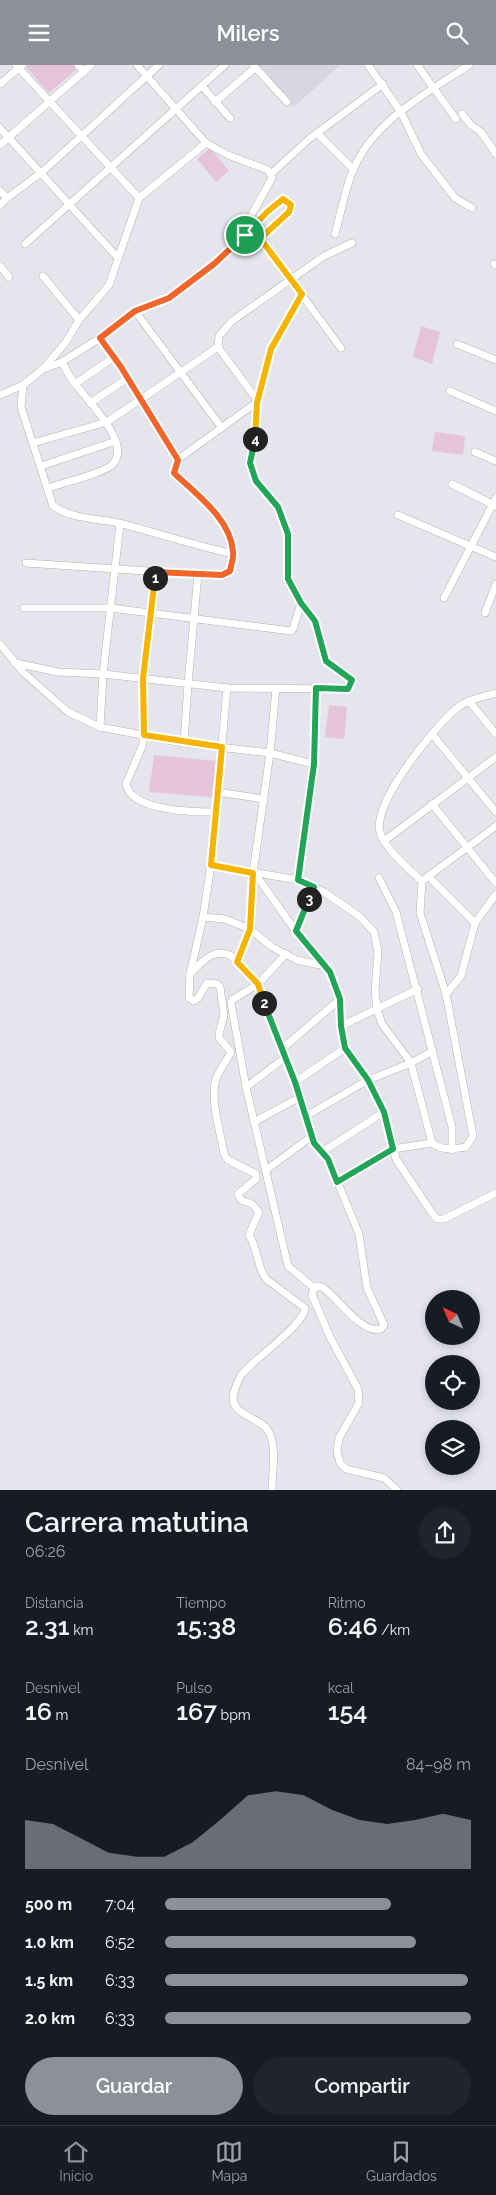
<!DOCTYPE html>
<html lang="es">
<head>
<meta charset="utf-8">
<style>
	body { margin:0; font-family:Raleway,sans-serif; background:#20242c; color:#f1f3f6; height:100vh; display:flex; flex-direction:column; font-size:19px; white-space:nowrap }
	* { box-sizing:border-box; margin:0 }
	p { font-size:16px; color:#9ea1a6 }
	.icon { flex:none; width:28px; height:28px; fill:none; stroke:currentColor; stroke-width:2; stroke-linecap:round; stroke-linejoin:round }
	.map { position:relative; height:1425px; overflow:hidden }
	.drawer { display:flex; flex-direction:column; background:#171b24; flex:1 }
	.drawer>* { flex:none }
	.needle { width:32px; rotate:316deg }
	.fabs { position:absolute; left:425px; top:1225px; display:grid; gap:10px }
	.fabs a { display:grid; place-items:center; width:55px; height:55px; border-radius:50%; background:#171b24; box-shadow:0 2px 8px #0003; font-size:25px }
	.pin { position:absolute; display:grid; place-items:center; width:42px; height:42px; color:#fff; margin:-21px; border:2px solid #fff; border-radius:50%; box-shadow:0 1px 5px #0007 }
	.km { position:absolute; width:25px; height:25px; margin:-12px; border-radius:50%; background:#222; color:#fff; font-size:14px; line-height:25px; text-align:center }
	.round { display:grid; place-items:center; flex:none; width:52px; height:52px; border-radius:26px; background:#20242c }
	.head { display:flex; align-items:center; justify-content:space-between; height:85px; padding:0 25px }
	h1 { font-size:28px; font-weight:600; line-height:38px }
	.metrics { display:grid; grid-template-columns:repeat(3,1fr); gap:8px; height:85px; padding:5px 25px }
	.metrics div { display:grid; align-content:center }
	.metrics b { font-size:25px; font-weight:600 }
	.metrics small { font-size:14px; font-weight:400 }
	.metrics p { font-size:14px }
	.chart { height:140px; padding:10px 25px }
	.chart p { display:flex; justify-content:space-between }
	.chart svg { width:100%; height:90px; margin-top:5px; fill:#8c9099; opacity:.7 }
	.button { display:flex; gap:10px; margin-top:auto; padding:10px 25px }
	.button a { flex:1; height:58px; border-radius:30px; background:#8c9099; color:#fff; font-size:20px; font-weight:600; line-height:58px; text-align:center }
	.button a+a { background:#20242c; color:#f1f3f6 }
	ul { padding:0 25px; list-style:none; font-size:16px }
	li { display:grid; grid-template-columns:80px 60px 1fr; align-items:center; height:38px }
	li i { height:12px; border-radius:6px; background:#8c9099 }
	header { display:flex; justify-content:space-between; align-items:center; height:65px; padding:0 25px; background:#8c9099; color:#fff; font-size:22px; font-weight:600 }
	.menu { display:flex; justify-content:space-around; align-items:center; height:70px; border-top:1px solid #363941; background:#171b24; font-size:14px; color:#9ea1a6 }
	.menu a { display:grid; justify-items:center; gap:2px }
	.menu .on { color:#8c9099 }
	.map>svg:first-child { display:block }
</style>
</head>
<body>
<header><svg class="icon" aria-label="menu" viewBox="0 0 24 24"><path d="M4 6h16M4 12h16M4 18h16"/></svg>Milers<svg class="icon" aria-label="search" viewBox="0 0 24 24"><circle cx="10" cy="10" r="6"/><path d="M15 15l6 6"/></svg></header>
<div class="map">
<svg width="496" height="1425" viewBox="0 0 496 1425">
	<rect width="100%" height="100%" fill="#e5e5ee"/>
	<path fill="#d6d6e1" d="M255 0H340L294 42Z"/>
	<g fill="#e4c3db">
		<path d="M28 0H74L77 4 49 28 26 2Z"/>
		<path d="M210 83 229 106 216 117 197 94Z"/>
		<path d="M421 261 440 267 432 299 413 292Z"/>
		<path d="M435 367 465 371 463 390 432 386Z"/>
		<path d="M329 640 347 642 344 674 325 672Z"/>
		<path d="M154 690 217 696 212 732 149 727Z"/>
	</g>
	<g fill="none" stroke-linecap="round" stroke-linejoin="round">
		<defs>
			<g id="minor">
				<path d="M16 0 139 133"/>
				<path d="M78 0 84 7"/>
				<path d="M137 0 206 78 228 90 268 105 272 113 252 149 245 168"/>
				<path d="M368 0 401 47 421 89 455 133 472 143"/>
				<path d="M417 0 456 54"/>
				<path d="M254 1 287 37"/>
				<path d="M0 19 22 0"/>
				<path d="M202 21 230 53"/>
				<path d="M215 37 255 3"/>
				<path d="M462 49 471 60 481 67 496 89"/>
				<path d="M0 63 118 193"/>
				<path d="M317 68 353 104"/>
				<path d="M206 78 139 133 109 220 79 255 66 277 43 304 23 320 21 342 53 441C74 455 99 453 123 459 160 469 196 481 234 489"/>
				<path d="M0 80 91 0"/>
				<path d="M271 109 309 74 383 19"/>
				<path d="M0 126 7 133"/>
				<path d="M0 140 7 133 41 108 159 0"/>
				<path d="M335 169C341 148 345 123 354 103 375 55 427 28 469 0"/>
				<path d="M25 179 225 0"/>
				<path d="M494 199 496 200"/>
				<path d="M0 201 9 212"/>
				<path d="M43 211 79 255"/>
				<path d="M135 246 222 363"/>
				<path d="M100 273 121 302 177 395"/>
				<path d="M457 279 496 295"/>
				<path d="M218 282 257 335"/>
				<path d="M46 303 62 297 100 273 135 246 169 233 214 199 267 147 283 134 291 139 289 147 263 171 262 176 341 283"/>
				<path d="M75 319 114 292"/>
				<path d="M450 326 496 346"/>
				<path d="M0 330 23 320"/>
				<path d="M90 338 128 313"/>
				<path d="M33 378 107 357 218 282 219 271 232 256 324 191 352 178"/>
				<path d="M475 387 496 396"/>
				<path d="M41 401 116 376"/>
				<path d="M452 419 496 441"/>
				<path d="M48 423C62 418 105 408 113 399 132 378 87 335 76 320 70 313 66 304 62 297"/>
				<path d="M398 450 496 492"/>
				<path d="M26 498 222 511 230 506C231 500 234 493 233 487 231 454 196 429 174 407L177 395 257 337"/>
				<path d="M155 507 143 613V679L126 719C131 746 193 747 215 747"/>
				<path d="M444 533 496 433"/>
				<path d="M24 543H111L291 566 293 564 301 538"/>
				<path d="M485 548 496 519"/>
				<path d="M0 579 23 607 68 647 100 662 184 678 270 688 313 699"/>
				<path d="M15 598 58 607 103 609 227 623 348 624 352 615 326 596 315 556 301 538 287 515 288 469 278 442 256 416 250 398 255 379 257 337 271 284 302 229"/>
				<path d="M227 623 211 800 203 852 190 909 189 933 194 936 198 933 207 918 217 919 220 922 224 950 219 969V973L231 987C226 998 217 1006 215 1018 211 1038 221 1069 224 1089L228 1095 256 1109V1114L238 1129 241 1135 252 1139 259 1147 249 1170C258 1184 257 1202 266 1214L305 1243C306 1258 253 1295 242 1309 239 1313 236 1321 234 1327 227 1351 261 1351 269 1367 277 1383 272 1408 272 1425"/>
				<path d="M469 636 496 669"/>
				<path d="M100 662 103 609 120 459"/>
				<path d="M432 669 496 747"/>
				<path d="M184 678 188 619 198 509"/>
				<path d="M217 727 264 734"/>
				<path d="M432 739 496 818"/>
				<path d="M384 776 496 692"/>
				<path d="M211 800 298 815 324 827 359 851 374 867 378 887 375 926 377 944 382 959 411 998 432 1078C442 1086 454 1084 466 1082L473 1071 446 929 420 848 422 816"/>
				<path d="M253 808 261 817 292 861 330 907 340 934 341 961 345 983 368 1015 384 1047 396 1094 432 1148 437 1154H444L496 1128"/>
				<path d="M428 811 475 858"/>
				<path d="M379 813 396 847 452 1062V1085"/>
				<path d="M298 815 313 699 316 623"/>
				<path d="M422 816C410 806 383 781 380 767 372 738 435 661 457 643 468 634 483 632 496 628"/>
				<path d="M422 816 496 761"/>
				<path d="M203 852 225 854 250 864 272 882 297 895 325 901"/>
				<path d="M296 866 313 822"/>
				<path d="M286 889 258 919 232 935 231 938 246 1022 288 1201 314 1223"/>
				<path d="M237 897 250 864 253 808 270 688 276 623"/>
				<path d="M190 909C202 897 212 883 230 890L258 919 298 1026 314 1078 328 1094 359 1169 367 1223 384 1260 381 1264C361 1270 338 1232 322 1222L318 1221 314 1223 312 1230 330 1272 358 1324 359 1338 339 1373 337 1386 340 1398 346 1404 384 1413 397 1425"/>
				<path d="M446 929 461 911 475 858 496 829"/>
				<path d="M341 961 418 924"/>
				<path d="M282 984 340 934"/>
				<path d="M295 1017 345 983"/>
				<path d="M246 1022 286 992"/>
				<path d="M306 1051 368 1015 411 998 433 986"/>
				<path d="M254 1057 300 1032"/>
				<path d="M322 1087 384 1047"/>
				<path d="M266 1105 312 1071"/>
				<path d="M337 1117 393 1084 432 1078"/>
			</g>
		</defs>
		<use href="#minor" stroke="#b4b4ae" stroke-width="8"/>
		<use href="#minor" stroke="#fff" stroke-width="7"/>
	</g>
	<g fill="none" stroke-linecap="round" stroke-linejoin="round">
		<defs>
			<path id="split-1" d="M155 513V507L222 510 230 506C231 500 234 493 233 487 231 454 196 429 174 408L178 395 121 302 100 273 135 246 169 233 214 199 245 170"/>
			<path id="split-2" d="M155 513 143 613 144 670 222 682 211 800 253 808 250 864 237 897 258 919 264 938"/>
			<path id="split-3" d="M264 938 295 1017 314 1078 328 1094 337 1117 393 1084 384 1047 368 1015 345 983 341 961 340 934 330 907 296 866 309 834"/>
			<path id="split-4" d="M255 374 250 398 256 416 278 442 288 469V514L301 538 315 556 326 596 352 615 348 624 316 623 314 699 298 815 314 822 309 834"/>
			<path id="split-5" d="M245 170 267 147 283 134 291 140 289 147 263 171 262 176 302 229 271 284 257 338 255 374"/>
		</defs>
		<use href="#split-1" stroke="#fff" stroke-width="10"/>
		<use href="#split-2" stroke="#fff" stroke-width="10"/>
		<use href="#split-3" stroke="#fff" stroke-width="10"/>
		<use href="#split-4" stroke="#fff" stroke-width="10"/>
		<use href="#split-5" stroke="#fff" stroke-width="10"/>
		<use href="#split-1" stroke="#f0652b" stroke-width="6"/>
		<use href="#split-2" stroke="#f5b400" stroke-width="6"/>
		<use href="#split-3" stroke="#22a559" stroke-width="6"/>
		<use href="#split-4" stroke="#22a559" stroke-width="6"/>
		<use href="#split-5" stroke="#f5b400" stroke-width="6"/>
	</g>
</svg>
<div class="fabs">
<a><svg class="needle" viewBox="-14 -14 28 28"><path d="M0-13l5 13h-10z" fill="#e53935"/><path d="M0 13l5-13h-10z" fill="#9ea1a6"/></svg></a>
<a><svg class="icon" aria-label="locate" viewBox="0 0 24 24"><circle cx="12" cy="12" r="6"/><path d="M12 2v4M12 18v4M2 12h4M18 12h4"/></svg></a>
<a><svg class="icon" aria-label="layers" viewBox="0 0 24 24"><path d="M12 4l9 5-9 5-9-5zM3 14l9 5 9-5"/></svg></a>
</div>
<div class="pin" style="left:245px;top:170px;background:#1e9e55"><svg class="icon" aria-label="arrive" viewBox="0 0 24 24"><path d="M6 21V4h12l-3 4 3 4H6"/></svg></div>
<b class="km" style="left:155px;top:513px">1</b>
<b class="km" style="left:264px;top:938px">2</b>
<b class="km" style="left:309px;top:834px">3</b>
<b class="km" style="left:255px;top:374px">4</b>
</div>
<section class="drawer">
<div class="head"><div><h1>Carrera matutina</h1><p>06:26</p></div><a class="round"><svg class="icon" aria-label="share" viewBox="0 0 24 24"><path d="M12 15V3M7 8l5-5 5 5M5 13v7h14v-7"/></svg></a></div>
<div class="metrics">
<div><p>Distancia</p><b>2.31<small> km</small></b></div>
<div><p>Tiempo</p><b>15:38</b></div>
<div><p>Ritmo</p><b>6:46<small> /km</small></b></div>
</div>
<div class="metrics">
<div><p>Desnivel</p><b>16<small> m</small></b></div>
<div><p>Pulso</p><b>167<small> bpm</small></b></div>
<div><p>kcal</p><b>154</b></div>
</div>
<div class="chart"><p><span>Desnivel</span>84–98 m</p>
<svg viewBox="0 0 160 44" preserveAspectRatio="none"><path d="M0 44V20L10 22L20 29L30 36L40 38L50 38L60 31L70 20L80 8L90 6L100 8L110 15L120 20L130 22L140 20L150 17L160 20V44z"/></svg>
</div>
<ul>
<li><b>500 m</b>7:04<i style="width:74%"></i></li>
<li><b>1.0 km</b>6:52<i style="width:82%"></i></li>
<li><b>1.5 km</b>6:33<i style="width:99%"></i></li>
<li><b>2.0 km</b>6:33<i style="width:100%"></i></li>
</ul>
<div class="button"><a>Guardar</a><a>Compartir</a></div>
</section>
<nav class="menu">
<a class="on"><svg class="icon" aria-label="home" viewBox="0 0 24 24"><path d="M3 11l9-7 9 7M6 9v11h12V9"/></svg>Inicio</a>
<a><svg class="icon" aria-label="map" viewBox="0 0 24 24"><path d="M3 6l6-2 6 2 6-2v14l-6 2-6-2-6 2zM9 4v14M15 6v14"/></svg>Mapa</a>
<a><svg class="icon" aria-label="saved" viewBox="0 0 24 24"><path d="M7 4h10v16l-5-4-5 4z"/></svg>Guardados</a>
</nav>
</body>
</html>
